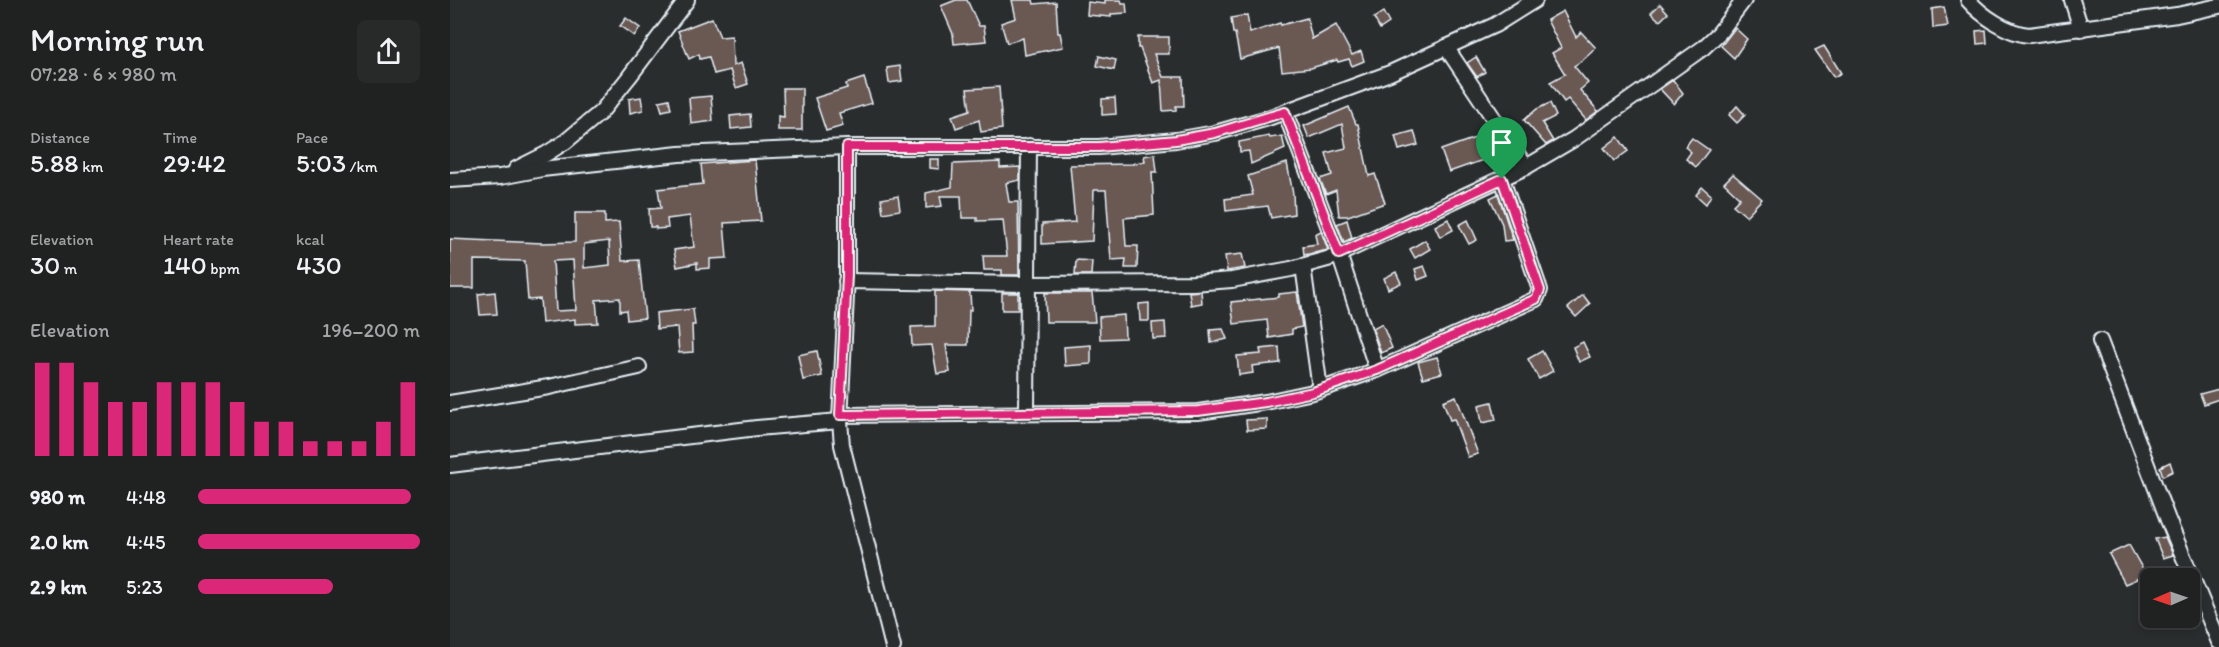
<!DOCTYPE html>
<html lang="en">
<head>
<meta charset="utf-8">
<style>
	body { margin:0; font-family:Itim,sans-serif; background:#282a2a; color:#f1f3f6; height:100vh; display:flex; flex-direction:column; font-size:22px; white-space:nowrap }
	* { box-sizing:border-box; margin:0 }
	p { font-size:20px; color:#a2a4a5 }
	.icon { flex:none; width:33px; height:33px; fill:none; stroke:currentColor; stroke-width:2; stroke-linecap:round; stroke-linejoin:round }
	.map { position:relative; flex:1; overflow:hidden }
	.sheet { display:flex; flex-direction:column; background:#202222; width:450px }
	.sheet>* { flex:none }
	.needle { width:39px; rotate:268deg }
	.tools { position:absolute; left:1690px; top:568px; display:grid; gap:12px }
	.tools a { display:grid; place-items:center; width:60px; height:60px; border-radius:9px; background:#202222; box-shadow:0 3px 9px #0003,0 0 0 2px #3d3f40; font-size:30px }
	.pin { position:absolute; display:grid; place-items:center; width:51px; height:51px; color:#fff; margin:-62px -26px; border-radius:50% 50% 50% 0; rotate:-45deg; box-shadow:0 0 6px #0007 }
	.pin .icon { rotate:45deg }
	.round { display:grid; place-items:center; flex:none; width:63px; height:63px; border-radius:9px; background:#282a2a }
	.overview { display:flex; align-items:center; justify-content:space-between; height:102px; padding:0 30px }
	h1 { font-size:33px; font-weight:600; line-height:45px }
	.stats { display:grid; grid-template-columns:repeat(3,1fr); gap:9px; height:102px; padding:6px 30px }
	.stats div { display:grid; align-content:center }
	.stats b { font-size:26px; font-weight:600 }
	.stats small { font-size:16px; font-weight:400 }
	.stats p { font-size:16px }
	.chart { height:168px; padding:12px 30px }
	.chart p { display:flex; justify-content:space-between }
	.chart svg { width:100%; height:108px; margin-top:6px; stroke:#db2777; stroke-width:6 }
	ul { padding:0 30px; list-style:none; font-size:20px }
	li { display:grid; grid-template-columns:96px 72px 1fr; align-items:center; height:45px }
	li i { height:15px; border-radius:8px; background:#db2777 }
	main { display:flex; flex:1; min-height:0 }
	.map>svg:first-child { display:block }
</style>
</head>
<body>
<main>
<section class="sheet">
<div class="overview"><div><h1>Morning run</h1><p>07:28 · 6 × 980 m</p></div><a class="round"><svg class="icon" aria-label="share" viewBox="0 0 24 24"><path d="M12 15V3M7 8l5-5 5 5M5 13v7h14v-7"/></svg></a></div>
<div class="stats">
<div><p>Distance</p><b>5.88<small> km</small></b></div>
<div><p>Time</p><b>29:42</b></div>
<div><p>Pace</p><b>5:03<small> /km</small></b></div>
</div>
<div class="stats">
<div><p>Elevation</p><b>30<small> m</small></b></div>
<div><p>Heart rate</p><b>140<small> bpm</small></b></div>
<div><p>kcal</p><b>430</b></div>
</div>
<div class="chart"><p><span>Elevation</span>196–200 m</p>
<svg viewBox="0 0 160 44" preserveAspectRatio="none"><path d="M5 44V6M15 44V6M25 44V14M35 44V22M45 44V22M55 44V14M65 44V14M75 44V14M85 44V22M95 44V30M105 44V30M115 44V38M125 44V38M135 44V38M145 44V30M155 44V14"/></svg>
</div>
<ul>
<li><b>980 m</b>4:48<i style="width:96%"></i></li>
<li><b>2.0 km</b>4:45<i style="width:100%"></i></li>
<li><b>2.9 km</b>5:23<i style="width:61%"></i></li>
</ul>
</section>
<div class="map">
<svg width="1769" height="647" viewBox="0 0 1769 647">
	<rect width="100%" height="100%" fill="#2a2d2e"/>
	<filter id="ink" filterUnits="userSpaceOnUse"><feTurbulence type="fractalNoise" baseFrequency=".0167" numOctaves="2"/><feDisplacementMap in="SourceGraphic" scale="12" xChannelSelector="R" yChannelSelector="G"/><feConvolveMatrix kernelMatrix="1 2 1 2 8 2 1 2 1" color-interpolation-filters="sRGB"/></filter>
	<g filter="url(#ink)">
		<g fill="#6a5853" stroke="#e8f1f8" stroke-width="1.5" fill-rule="evenodd">
			<path d="M506 0H517L529 26H534L536 41 504 44 503 34 491 6Z"/>
			<path d="M562 0H583L584 4 606 2 608 33H610L613 47 575 55 573 38 557 43 551 23 566 18Z"/>
			<path d="M655 0H671L672 3H676L677 13 661 14V17L637 15 638 2 655 4Z"/>
			<path d="M1210 4 1218 13 1210 21 1201 13Z"/>
			<path d="M1494 7 1498 26 1483 28 1482 9Z"/>
			<path d="M1113 11 1126 37 1131 32 1146 48 1133 60 1124 66 1138 83 1130 90 1148 111 1136 120 1118 99 1114 102 1100 82 1115 74 1102 53 1111 48 1097 20Z"/>
			<path d="M933 12 939 23 930 29 924 18Z"/>
			<path d="M797 15 800 33 830 23 831 25 857 18 862 39 886 25 902 55 911 51 914 61 902 66 899 59 888 62 887 60 861 68 832 71 829 48 790 59 785 33H783L781 18Z"/>
			<path d="M176 18 190 28 184 36 170 26Z"/>
			<path d="M262 18 270 37 282 36 283 66 291 63 298 84 286 88 280 70 264 74 259 57 250 59 249 54 239 59 228 31Z"/>
			<path d="M1285 28 1297 39 1284 58 1271 46Z"/>
			<path d="M1536 30 1537 43 1527 44 1526 31Z"/>
			<path d="M688 37H719V54H704L713 77H733L734 106H726V110L713 111 711 80 703 83 690 48H688Z"/>
			<path d="M1374 46 1391 73 1384 77 1365 50Z"/>
			<path d="M649 56 666 60 664 70 647 66Z"/>
			<path d="M1026 57 1035 72 1027 77 1017 63Z"/>
			<path d="M450 66 452 81 439 83 437 68Z"/>
			<path d="M414 78 422 103 389 113 393 126 376 131 365 98 397 88 396 84Z"/>
			<path d="M1223 80 1233 93 1224 104 1210 89Z"/>
			<path d="M549 87 552 129 531 132 529 120 506 128 502 116 520 110 517 89Z"/>
			<path d="M333 88H352V130H328V116L334 117Z"/>
			<path d="M261 96 263 121 241 124 239 98Z"/>
			<path d="M191 97 193 110 180 113 179 99Z"/>
			<path d="M665 98 666 114 652 115V99Z"/>
			<path d="M219 99 221 109 212 111 209 101Z"/>
			<path d="M1100 103 1106 116 1092 123 1103 141 1096 145 1074 120 1087 109Z"/>
			<path d="M1287 106 1295 115 1287 123 1279 115Z"/>
			<path d="M899 107 906 124H908L919 176 925 174 935 203 898 216H889L886 190 876 194 870 179 882 175 876 153 896 148 892 124 859 138 854 126Z"/>
			<path d="M300 114 301 127 281 129 280 116Z"/>
			<path d="M964 131 968 145 949 150 945 136Z"/>
			<path d="M819 136 820 138 832 136 835 149 801 164 799 151 790 152 789 142Z"/>
			<path d="M1168 137 1178 151 1164 161 1154 148Z"/>
			<path d="M1025 138 1033 160 999 172 991 150Z"/>
			<path d="M1242 138 1259 150 1246 167 1236 159 1241 152 1235 147Z"/>
			<path d="M705 154 707 172H702L704 215 674 218 676 246H688L687 268H675L676 259 661 260 656 190H644L642 241 592 244V224L625 222 620 165 682 164 695 161 694 156Z"/>
			<path d="M480 159H489V169L480 168Z"/>
			<path d="M305 160 311 221 274 223 277 258 260 259V268L247 269V263L227 267 224 250 244 247 240 216 217 219 218 228 206 229V227H200L199 209 211 208 208 189 253 184 251 164Z"/>
			<path d="M550 162V168L570 167V180L556 183 559 202H568L569 275H552V270H534L533 256H557L553 220 527 221V218H512L511 196H490L492 206 476 208V193L502 187 503 164Z"/>
			<path d="M837 163 843 194 844 214 821 218 818 206 776 211 775 199 803 195 798 176Z"/>
			<path d="M1283 174 1312 199 1296 216 1283 205 1290 198 1274 183Z"/>
			<path d="M1252 187 1261 195 1256 204 1246 195Z"/>
			<path d="M1048 194 1063 240 1054 241 1052 224 1040 198Z"/>
			<path d="M448 196 450 210 433 213 431 199Z"/>
			<path d="M125 213H155V223L169 222 172 261 189 260 195 318 177 320 176 310 170 311V298L146 300 148 323 125 324V319L92 323 90 299 78 300 75 261 24 260V288H0V239L93 243 125 242ZM159 241 160 265 134 268V244ZM123 260 126 310 106 311 103 261Z"/>
			<path d="M998 219 1003 230 990 237 985 226Z"/>
			<path d="M897 220 902 238 894 242 887 224Z"/>
			<path d="M1018 220 1027 240 1019 244 1009 225Z"/>
			<path d="M871 231 878 250 854 255 853 246 867 244 865 234Z"/>
			<path d="M975 240 980 249 965 258 960 249Z"/>
			<path d="M792 254 795 268 777 271 775 256Z"/>
			<path d="M626 260 642 261 641 275H625Z"/>
			<path d="M974 266 978 276 968 280 965 269Z"/>
			<path d="M946 272 951 283 938 289 934 278Z"/>
			<path d="M485 291 520 292 521 310H519L518 345H496L500 372 487 374 482 345 462 346 461 327 485 326Z"/>
			<path d="M751 291 752 303 741 305 739 292Z"/>
			<path d="M45 292 47 314 30 315 28 294Z"/>
			<path d="M847 292 852 327 842 329V334L819 338 817 320 784 324 781 302 829 297V294Z"/>
			<rect x="552" y="293" width="16" height="17"/>
			<path d="M595 293H642L645 322H596Z"/>
			<path d="M1133 295 1140 304 1126 317 1118 308Z"/>
			<path d="M699 303V321H690L689 304Z"/>
			<path d="M243 309 245 325H242L243 352 229 353 227 327 207 329 206 313Z"/>
			<path d="M674 315 675 338 650 339 649 317Z"/>
			<path d="M715 322 716 338 703 339 702 323Z"/>
			<path d="M932 324 942 348 931 353 923 329Z"/>
			<path d="M773 329 777 339 761 343 760 330Z"/>
			<path d="M1133 342 1140 357 1129 362 1123 347Z"/>
			<path d="M641 345V364L615 366 614 347Z"/>
			<path d="M829 347 830 363 802 366 803 373 789 375 787 356 811 354 810 349Z"/>
			<path d="M367 351 372 376 353 380 348 355Z"/>
			<path d="M1092 351 1103 371 1089 379 1078 359Z"/>
			<path d="M987 357 992 373 973 378 968 362Z"/>
			<path d="M1769 389V399L1754 404 1750 394Z"/>
			<path d="M1006 396 1028 454 1018 457 1004 419 1000 420 993 401Z"/>
			<path d="M1042 402 1046 420 1032 423 1029 405Z"/>
			<path d="M817 419V429L797 430 796 420Z"/>
			<path d="M1720 462 1723 471 1713 476 1710 467Z"/>
			<path d="M1715 537 1723 555 1713 558 1705 539Z"/>
			<path d="M1679 545 1696 575 1675 584 1659 554Z"/>
		</g>
		<g fill="none" stroke-linecap="round" stroke-linejoin="round">
			<defs>
				<g id="street">
					<path d="M1518 0C1532 16 1557 33 1579 35L1727 15 1769 6"/>
					<path d="M1622 0 1631 29"/>
					<path d="M996 47 1076 167"/>
					<path d="M835 112 889 254 927 370"/>
					<path d="M397 147V275L390 421 392 445 443 647"/>
					<path d="M66 169 96 154 115 142 151 112 179 77 237 0"/>
					<path d="M0 180 50 177 92 169 229 154 397 147H649L726 140 765 133 818 118 940 73 1045 25 1085 0"/>
					<path d="M853 266 870 389"/>
					<path d="M396 281 578 284 743 283 782 280 841 269 881 258 1076 167 1124 139 1253 48 1269 33 1294 0"/>
					<path d="M1650 341 1718 520 1769 642"/>
					<path d="M0 403 99 387 189 367"/>
					<path d="M577 412 579 146"/>
					<path d="M390 415 748 412 816 402 863 392 927 370 1086 299 1090 290 1052 179"/>
					<path d="M0 465 307 428 390 421"/>
				</g>
			</defs>
			<use href="#street" stroke="#e8f1f8" stroke-width="18"/>
			<use href="#street" stroke="#2a2d2e" stroke-width="14"/>
		</g>
	</g>
	<g fill="none" stroke-linecap="round" stroke-linejoin="round" filter="url(#ink)">
		<defs>
			<path id="route" d="M835 112 889 254 1052 179 1090 290 1086 299 927 370 863 392 816 402 748 411 390 415 397 275V147H649L726 140 765 133Z"/>
		</defs>
		<use href="#route" stroke="#fff" stroke-width="12"/>
		<use href="#route" stroke="#db2777" stroke-width="8"/>
	</g>
</svg>
<div class="tools">
<a><svg class="needle" viewBox="-14 -14 28 28"><path d="M0-13l5 13h-10z" fill="#e53935"/><path d="M0 13l5-13h-10z" fill="#a2a4a5"/></svg></a>
</div>
<div class="pin" style="left:1052px;top:179px;background:#1e9e55"><svg class="icon" aria-label="arrive" viewBox="0 0 24 24"><path d="M6 21V4h12l-3 4 3 4H6"/></svg></div>
</div>
</main>
</body>
</html>
